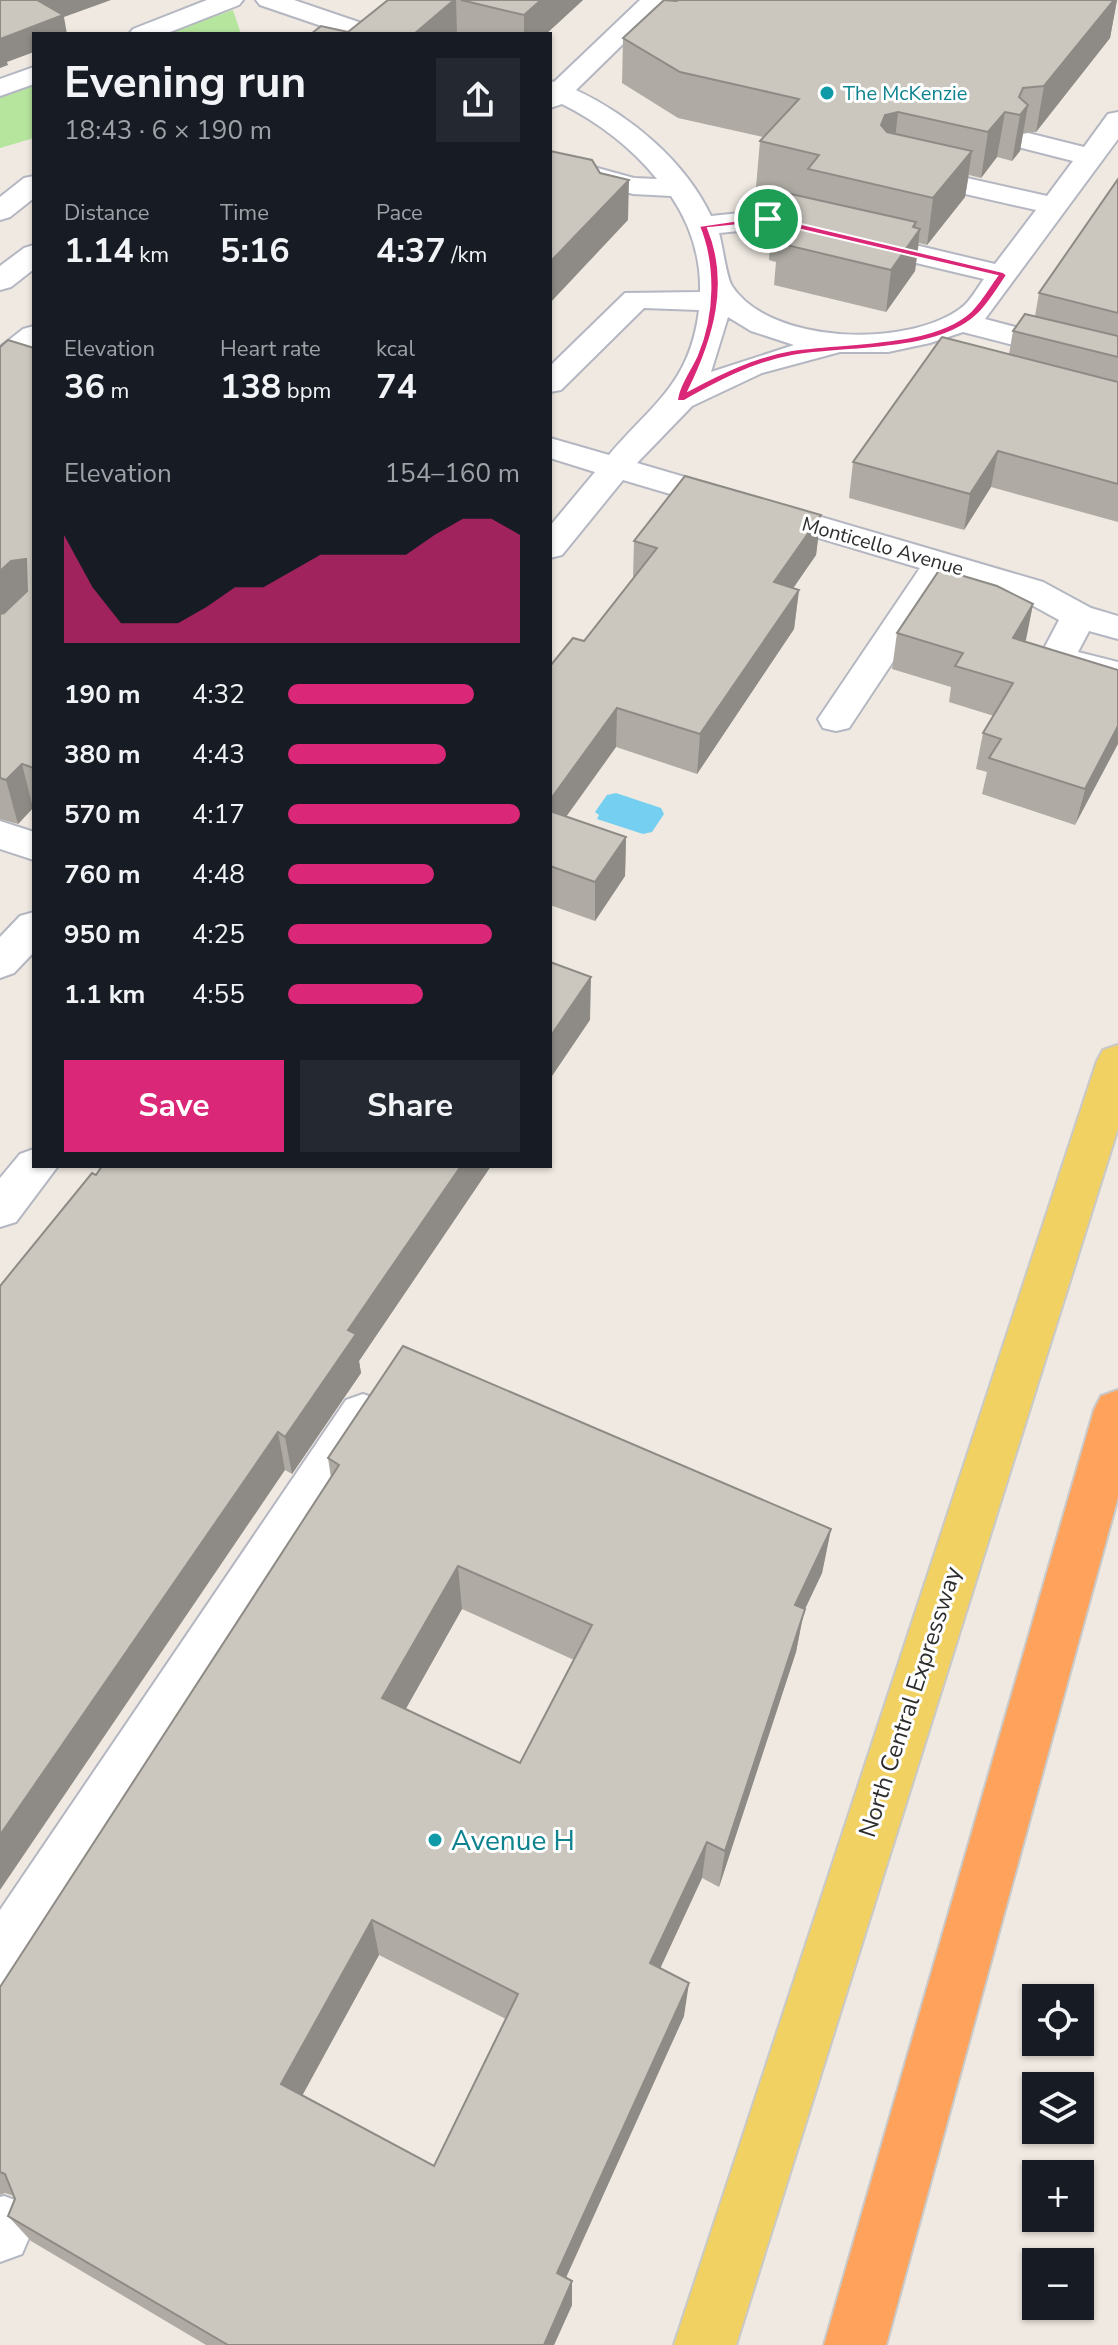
<!DOCTYPE html>
<html lang="en">
<head>
<meta charset="utf-8">
<style>
	body { margin:0; font-family:"Nunito Sans",sans-serif; background:#242831; color:#f1f3f6; height:100vh; display:flex; flex-direction:column; font-size:30px; white-space:nowrap }
	* { box-sizing:border-box; margin:0 }
	p { font-size:26px; color:#9ea1a6 }
	.icon { flex:none; width:44px; height:44px; fill:none; stroke:currentColor; stroke-width:2; stroke-linecap:round; stroke-linejoin:round }
	.map { position:relative; flex:1; overflow:hidden }
	.sheet { position:absolute; left:32px; top:32px; width:520px; height:1136px; display:flex; flex-direction:column; background:#171b24; border-radius:0px; box-shadow:0 2px 6px #0004 }
	.sheet>* { flex:none }
	.fabs { position:absolute; left:1022px; top:1984px; display:grid; gap:16px }
	.fabs a { display:grid; place-items:center; width:72px; height:72px; border-radius:0px; background:#171b24; box-shadow:0 2px 6px #0004; font-size:40px }
	.pin { position:absolute; display:grid; place-items:center; width:68px; height:68px; color:#fff; margin:-34px; border:4px solid #fff; border-radius:50%; box-shadow:0 2px 8px #0007 }
	.round { display:grid; place-items:center; flex:none; width:84px; height:84px; border-radius:0px; background:#242831 }
	.summary { display:flex; align-items:center; justify-content:space-between; height:136px; padding:0 32px }
	h1 { font-size:44px; font-weight:700; line-height:60px }
	.stats { display:grid; grid-template-columns:repeat(3,1fr); gap:12px; height:136px; padding:8px 32px }
	.stats div { display:grid; align-content:center }
	.stats b { font-size:34px; font-weight:700 }
	.stats small { font-size:22px; font-weight:400 }
	.stats p { font-size:22px }
	.chart { height:224px; padding:16px 32px }
	.chart p { display:flex; justify-content:space-between }
	.chart svg { width:100%; height:144px; margin-top:8px; fill:#db2777; opacity:.7 }
	.primary-button { display:flex; gap:16px; margin-top:auto; padding:16px 32px }
	.primary-button a { flex:1; height:92px; border-radius:0px; background:#db2777; color:#fff; font-size:32px; font-weight:700; line-height:92px; text-align:center }
	.primary-button a+a { background:#242831; color:#f1f3f6 }
	ul { padding:0 32px; list-style:none; font-size:26px }
	li { display:grid; grid-template-columns:128px 96px 1fr; align-items:center; height:60px }
	li i { height:20px; border-radius:10px; background:#db2777 }
	.map>svg:first-child { display:block }
</style>
</head>
<body>
<div class="map">
<svg width="1118" height="2345" viewBox="0 0 1118 2345">
	<rect width="100%" height="100%" fill="#efe9e1"/>
	<g fill="#b6e59e">
		<path d="M233 10 241 34H163Z"/>
		<path d="M34 83V138L0 148V96Z"/>
	</g>
	<path fill="#75cff0" d="M616 793 661 808 664 814 652 832 643 834 597 819 599 815 595 812 607 795Z"/>
	<g fill="none" stroke-linecap="round" stroke-linejoin="round">
		<defs>
			<g id="minor">
				<path d="M207 0H243L239 5 165 34H129L133 29Z"/>
				<path d="M256 0H294L379 29 383 34H345L260 5Z"/>
				<path d="M640 0H668L576 90C631 116 685 161 711 216L768 210 995 264 1036 210 899 179 895 173 899 167 909 165 1047 196 1073 161 1018 147 1014 141 1018 135 1028 133 1084 147 1108 114 1118 112V139L985 319 1118 354V372L963 332 930 343 888 352H840L762 373 692 406 637 463 1043 582 1091 608 1118 616V639L1089 631 1078 652 1118 662V686L1044 666 1039 658 1059 620 1019 598 949 577 849 728 836 731 823 728 818 719 920 568 623 480 562 555 550 558V526L595 472 550 458V438L609 455C652 404 690 384 699 310L644 308 561 390 550 392V366L625 293 700 292C701 257 690 224 671 196L633 194 550 172V155L634 178 657 179C631 147 598 122 562 104L550 108V81L554 82ZM768 228 984 279C977 288 970 302 961 308 908 348 771 345 732 286 726 276 723 247 719 233ZM728 317 751 331 794 345 711 372Z"/>
				<path d="M34 67V84L0 96V79Z"/>
				<path d="M34 176V198L10 217 0 220V197L24 178Z"/>
				<path d="M34 245V269L11 287 0 290V266L24 248Z"/>
				<path d="M34 326V350L11 369 0 371V347L23 329Z"/>
				<path d="M0 821 34 832V860L0 849Z"/>
				<path d="M34 912V952L14 973 0 978V937L20 916Z"/>
				<path d="M34 1149V1166H58L16 1222 0 1227V1178L20 1154Z"/>
				<path d="M363 1394 380 1400 387 1415 380 1430 20 1979 0 1987V1910L346 1400Z"/>
				<path d="M4 2196 26 2204 34 2226 22 2254 0 2262V2197Z"/>
			</g>
			<path id="major" d="M1118 1045V1128L736 2345H674L1097 1061 1103 1050Z"/>
			<path id="highway" d="M1118 1390V1497L886 2345H824L1094 1410 1101 1396Z"/>
		</defs>
		<use href="#minor" stroke="#b4b7c1" stroke-width="4"/>
		<use href="#major" stroke="#c9c9c9" stroke-width="4"/>
		<use href="#highway" stroke="#c9c9c9" stroke-width="4"/>
		<use href="#minor" fill="#fff" fill-rule="evenodd"/>
		<use href="#major" fill="#f2d163" fill-rule="evenodd"/>
		<use href="#highway" fill="#ffa35c" fill-rule="evenodd"/>
	</g>
	<g fill="#afaba4" fill-rule="evenodd">
		<path d="M388 0H583L546 34H311L348 32Z"/>
		<path d="M679 0H1117L1110 38 1036 132 1023 133 1020 151 1012 161 997 157 981 178 969 175 965 197 927 245 919 243 915 271 886 312 774 285 776 262 769 260 772 217 790 196 756 187 760 141 763 137 678 118 622 83 623 38Z"/>
		<path d="M1118 179V357L1035 316 1039 293Z"/>
		<path d="M1013 331 1118 357V522L991 487 964 530 849 498 853 462 1009 354Z"/>
		<path d="M0 347 34 348V808H33L18 824 0 819Z"/>
		<path d="M821 515 816 555 793 588 799 590 794 629 697 774 616 747 566 817 626 837 625 876 595 921 550 905V666L584 641 633 579 634 541Z"/>
		<path d="M1033 604 1025 641 1118 670 1075 825 982 794 987 772 976 769 983 733 994 716 949 702 951 687 892 669 897 633Z"/>
		<path d="M102 1166H491L359 1361 361 1373 292 1474 285 1470 96 1175Z"/>
		<path d="M328 1458 831 1529 822 1573 804 1611 796 1652 719 1887 702 1878 660 1968 684 2016 566 2278 572 2281V2305L554 2345H206L31 2241 8 2216 15 2199 14 2196 5 2193 0 2195V1987L331 1478ZM462 1609 574 1660 520 1763 405 1709ZM379 1955 506 2019 434 2166 302 2096Z"/>
	</g>
	<g fill="#8e8b86">
		<path d="M41 0H111L64 17 67 34H34V52L7 62 8 65 0 68V39Z"/>
		<path d="M454 0H456L457 34H414Z"/>
		<path d="M541 0H583L546 34H524V15Z"/>
		<path d="M1114 0H1117L1110 38 1036 132 1044 86Z"/>
		<path d="M1028 105 1020 151 1012 161 1020 115Z"/>
		<path d="M898 112 893 158 881 125 885 115Z"/>
		<path d="M1005 112 997 157 981 178 988 132Z"/>
		<path d="M972 151 965 197 927 245 933 198Z"/>
		<path d="M629 180 628 220 550 303V262Z"/>
		<path d="M916 222 914 237 920 229 915 271 886 312 891 270 913 227Z"/>
		<path d="M998 451 991 487 964 530 970 494Z"/>
		<path d="M821 515 816 555 770 622 774 582Z"/>
		<path d="M26 559 34 595 0 625V571L11 561Z"/>
		<path d="M799 590 794 629 697 774 700 734Z"/>
		<path d="M1033 604 1026 640 1006 674 1013 638Z"/>
		<path d="M617 708 616 747 550 839V800Z"/>
		<path d="M1118 726V744L1075 825 1085 789Z"/>
		<path d="M22 764 33 808 18 824 6 780Z"/>
		<path d="M626 837 625 876 595 921V882Z"/>
		<path d="M591 977 590 1020 550 1079V1037Z"/>
		<path d="M461 1166H491L359 1361 361 1373 292 1474 285 1437 348 1330Z"/>
		<path d="M278 1432 285 1470 0 1890V1835Z"/>
		<path d="M831 1529 822 1573 804 1611 796 1652 719 1887 725 1851 795 1605Z"/>
		<path d="M458 1566 462 1609 389 1739 382 1698Z"/>
		<path d="M707 1842 702 1878 647 1997 650 1963Z"/>
		<path d="M372 1920 379 1955 292 2114 281 2084Z"/>
		<path d="M689 1983 684 2016 557 2297V2273Z"/>
		<path d="M572 2281V2305L554 2345H544Z"/>
	</g>
	<g fill="#cbc7bf" stroke="#8e8b86" stroke-width="2" fill-rule="evenodd">
		<path d="M0 0H41L39 1 63 15 0 39Z"/>
		<path d="M388 0H454L414 34H311L321 26 348 32Z"/>
		<path d="M461 0H541L524 15Z"/>
		<path d="M664 0 676 1 679 0H1114L1044 86 1023 88 1019 97 1028 105 1020 115 1005 112 988 132 898 112 885 115 881 125 887 132 972 151 933 198 808 169 819 155 760 141 799 99 680 72 623 38Z"/>
		<path d="M550 151 592 160 600 173 629 180 550 262Z"/>
		<path d="M1118 179V313L1039 293Z"/>
		<path d="M791 194 916 222 913 227 920 229 891 270 778 243 794 222 772 217Z"/>
		<path d="M1025 314 1118 336V357L1013 331Z"/>
		<path d="M942 337 1118 382V484L998 451 970 494 853 462Z"/>
		<path d="M8 340 34 348V768L22 764 6 780 0 778V614L4 613 27 591 26 559 11 561 0 571V347Z"/>
		<path d="M685 476 821 515 774 582 799 590 700 734 617 708 550 800V666L573 638 584 641 657 548 634 541Z"/>
		<path d="M940 569 997 586 1033 604 1013 638 1118 670V726L1085 789 989 758 1001 739 983 733 1013 683 955 666 963 653 897 633Z"/>
		<path d="M550 811 626 837 595 882 550 866Z"/>
		<path d="M550 962 591 977 550 1037Z"/>
		<path d="M102 1166H461L348 1330 356 1334 285 1437 278 1432 0 1835V1286L92 1173 96 1175Z"/>
		<path d="M403 1346 831 1529 795 1605 805 1609 725 1851 707 1842 650 1963 689 1983 557 2273 572 2281 544 2345H228L8 2216 15 2199 5 2174 0 2172V1987L339 1465 328 1458ZM458 1566 592 1625 520 1763 382 1698ZM372 1920 518 1994 434 2166 281 2084Z"/>
	</g>
	<path fill="#db2777" stroke="#fff" stroke-width="2" fill-rule="evenodd" d="M768 216 1003 272 1007 275C998 288 989 304 977 315 936 354 845 346 792 356 753 363 718 382 684 401H677C678 386 691 369 697 355 714 315 715 265 699 226ZM768 222 997 276C989 287 981 301 971 311 933 347 842 342 792 350 756 356 721 373 689 390 714 339 731 283 708 228Z"/>
	<g fill="#0f9aa8" stroke="#fff" stroke-width="3">
		<circle cx="827" cy="93" r="8"/>
		<circle cx="435" cy="1840" r="8"/>
	</g>
	<g text-anchor="middle" stroke-width="6" stroke-linejoin="round" paint-order="stroke">
		<g font-size="20" fill="#0d838f" stroke="#fff" text-anchor="start">
			<text x="843" y="100">The McKenzie</text>
		</g>
		<g font-size="20" fill="#2e2e2e" stroke="#fff">
			<text transform="translate(883 546) rotate(16)" y="7">Monticello Avenue</text>
		</g>
		<g font-size="24" fill="#2e2e2e" stroke="#fff">
			<text transform="translate(910 1702) rotate(-72)" y="8">North Central Expressway</text>
		</g>
		<g font-size="28" fill="#0d838f" stroke="#fff" text-anchor="start">
			<text x="451" y="1850">Avenue H</text>
		</g>
	</g>
</svg>
<div class="fabs">
<a><svg class="icon" aria-label="locate" viewBox="0 0 24 24"><circle cx="12" cy="12" r="6"/><path d="M12 2v4M12 18v4M2 12h4M18 12h4"/></svg></a>
<a><svg class="icon" aria-label="layers" viewBox="0 0 24 24"><path d="M12 4l9 5-9 5-9-5zM3 14l9 5 9-5"/></svg></a>
<a>+</a>
<a>−</a>
</div>
<div class="pin" style="left:768px;top:219px;background:#1e9e55"><svg class="icon" aria-label="arrive" viewBox="0 0 24 24"><path d="M6 21V4h12l-3 4 3 4H6"/></svg></div>
<section class="sheet">
<div class="summary"><div><h1>Evening run</h1><p>18:43 · 6 × 190 m</p></div><a class="round"><svg class="icon" aria-label="share" viewBox="0 0 24 24"><path d="M12 15V3M7 8l5-5 5 5M5 13v7h14v-7"/></svg></a></div>
<div class="stats">
<div><p>Distance</p><b>1.14<small> km</small></b></div>
<div><p>Time</p><b>5:16</b></div>
<div><p>Pace</p><b>4:37<small> /km</small></b></div>
</div>
<div class="stats">
<div><p>Elevation</p><b>36<small> m</small></b></div>
<div><p>Heart rate</p><b>138<small> bpm</small></b></div>
<div><p>kcal</p><b>74</b></div>
</div>
<div class="chart"><p><span>Elevation</span>154–160 m</p>
<svg viewBox="0 0 160 44" preserveAspectRatio="none"><path d="M0 44V11L10 27L20 38L30 38L40 38L50 33L60 27L70 27L80 22L90 17L100 17L110 17L120 17L130 11L140 6L150 6L160 11V44z"/></svg>
</div>
<ul>
<li><b>190 m</b>4:32<i style="width:80%"></i></li>
<li><b>380 m</b>4:43<i style="width:68%"></i></li>
<li><b>570 m</b>4:17<i style="width:100%"></i></li>
<li><b>760 m</b>4:48<i style="width:63%"></i></li>
<li><b>950 m</b>4:25<i style="width:88%"></i></li>
<li><b>1.1 km</b>4:55<i style="width:58%"></i></li>
</ul>
<div class="primary-button"><a>Save</a><a>Share</a></div>
</section>
</div>
</body>
</html>
